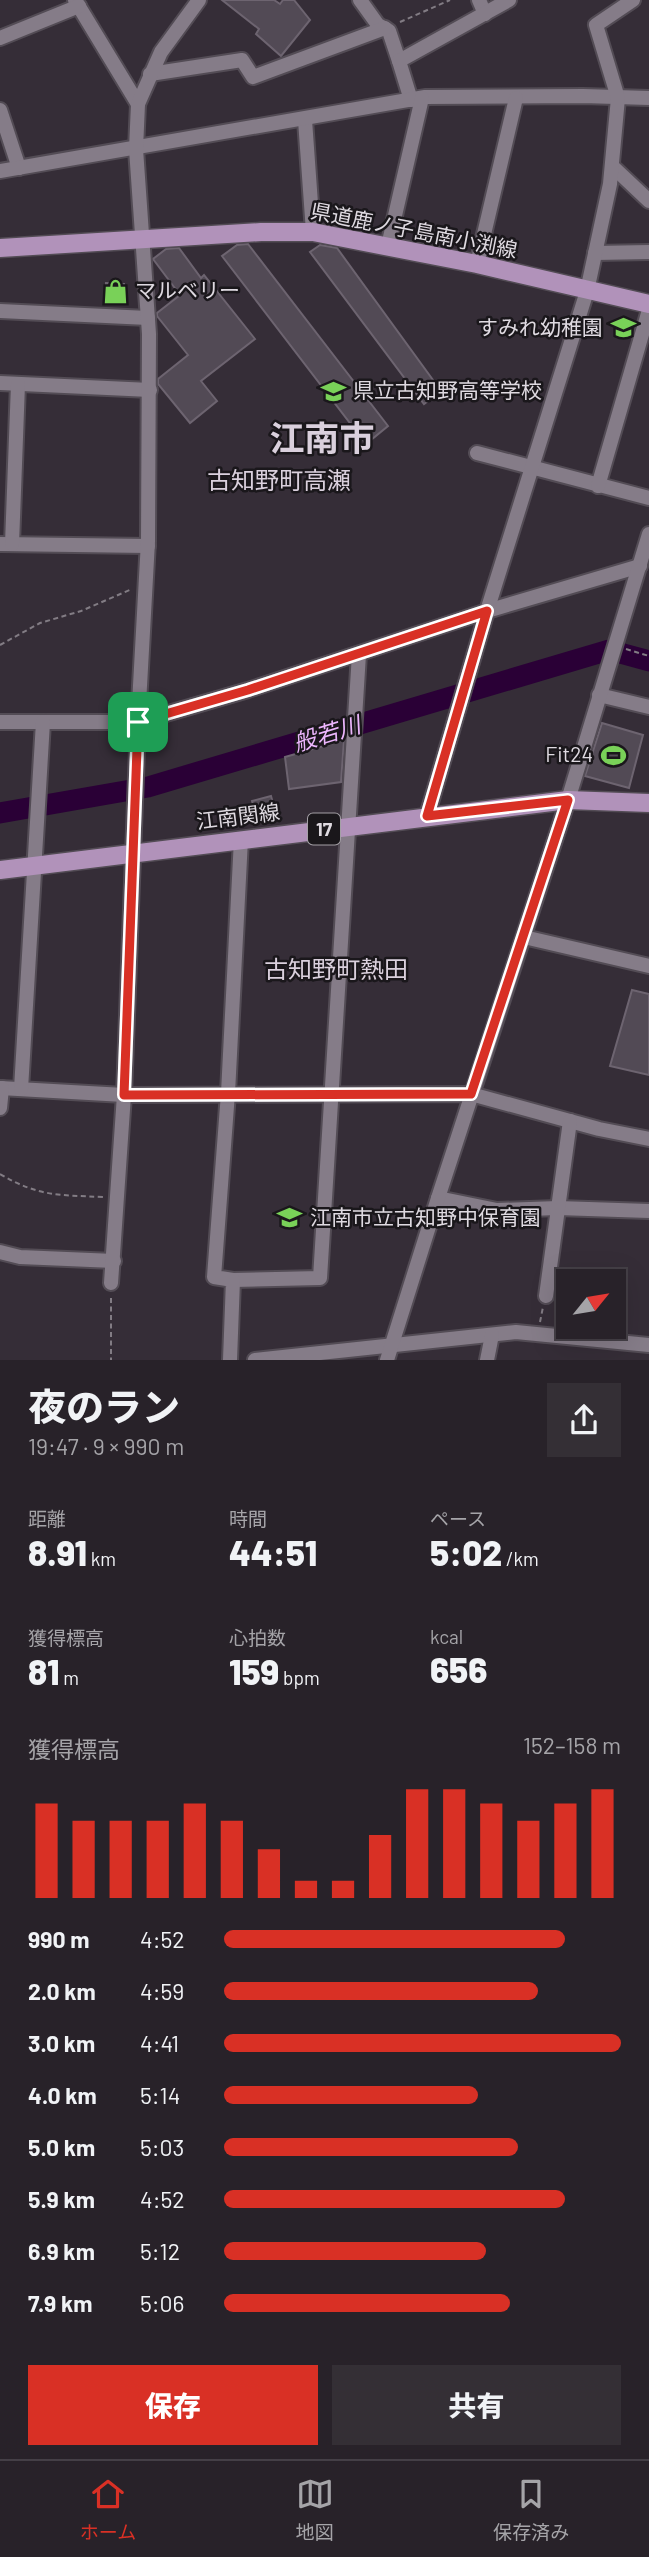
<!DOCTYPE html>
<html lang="ja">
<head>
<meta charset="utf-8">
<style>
	body { margin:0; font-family:Barlow,"Noto Sans JP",sans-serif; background:#342f35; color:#f1f3f6; height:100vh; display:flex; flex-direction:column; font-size:26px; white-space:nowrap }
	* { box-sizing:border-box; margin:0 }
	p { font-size:23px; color:#a5a4a8 }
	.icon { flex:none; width:38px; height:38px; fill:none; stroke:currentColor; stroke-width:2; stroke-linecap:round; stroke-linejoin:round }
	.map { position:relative; height:1360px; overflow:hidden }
	.details { display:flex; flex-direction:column; background:#282229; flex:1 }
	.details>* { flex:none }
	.needle { width:46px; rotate:60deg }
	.fabs { position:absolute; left:556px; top:1269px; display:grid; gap:14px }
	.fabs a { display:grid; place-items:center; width:70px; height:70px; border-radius:0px; background:#282229; box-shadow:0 7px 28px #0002,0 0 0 2px #443f46; font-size:35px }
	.pin { position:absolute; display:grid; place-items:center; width:60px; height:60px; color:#fff; margin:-30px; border-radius:14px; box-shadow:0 4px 10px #0006 }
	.round { display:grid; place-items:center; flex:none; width:74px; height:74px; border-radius:0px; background:#342f35 }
	.headline { display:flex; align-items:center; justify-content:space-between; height:119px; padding:0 28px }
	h1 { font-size:38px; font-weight:800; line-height:52px }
	.figures { display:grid; grid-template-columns:repeat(3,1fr); gap:10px; height:119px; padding:7px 28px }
	.figures div { display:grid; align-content:center }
	.figures b { font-size:35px; font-weight:800 }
	.figures small { font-size:19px; font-weight:400 }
	.figures p { font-size:19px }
	.chart { height:196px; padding:14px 28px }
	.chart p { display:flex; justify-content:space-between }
	.chart svg { width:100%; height:126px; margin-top:7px; stroke:#d93025; stroke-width:6 }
	.button { display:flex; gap:14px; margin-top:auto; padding:14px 28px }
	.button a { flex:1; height:80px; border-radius:0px; background:#d93025; color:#fff; font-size:28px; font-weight:800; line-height:80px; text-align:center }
	.button a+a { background:#342f35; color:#f1f3f6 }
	ul { padding:0 28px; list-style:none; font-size:23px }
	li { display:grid; grid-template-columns:112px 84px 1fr; align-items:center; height:52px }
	li i { height:18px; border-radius:9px; background:#d93025 }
	.tab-bar { display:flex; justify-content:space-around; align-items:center; height:98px; border-top:2px solid #443f46; background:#282229; font-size:19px; color:#a5a4a8 }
	.tab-bar a { display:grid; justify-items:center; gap:4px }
	.tab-bar .on { color:#d93025 }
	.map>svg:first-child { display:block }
</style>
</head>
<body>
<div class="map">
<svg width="649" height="1360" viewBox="0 0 649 1360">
	<rect width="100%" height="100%" fill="#352d37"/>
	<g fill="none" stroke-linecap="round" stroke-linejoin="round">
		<path stroke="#2a0036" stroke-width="21" d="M0 813 148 787 609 650 649 661"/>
	</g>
	<g fill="#524a55" stroke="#6d6470" stroke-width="2">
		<path d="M222 0H274L280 4 283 0H294L310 20 281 56 256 34 259 29Z"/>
		<path d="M248 244 388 426 366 444 222 256 237 245Z"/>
		<path d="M320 245 337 248 441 391 424 404 310 252Z"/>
		<path d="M179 248 201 278 204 275 255 339 201 381 217 401 190 423 158 384V379L188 355 157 316V313L180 295 153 259 166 249Z"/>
		<path d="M106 283 124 284V299L105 297Z"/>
		<path d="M602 723 643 735 629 788 585 776Z"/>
		<path d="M344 740 341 782 289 789 285 757Z"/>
		<path d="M271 796 277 818 258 823 252 801Z"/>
		<path d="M632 990 649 994V1075L610 1066Z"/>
	</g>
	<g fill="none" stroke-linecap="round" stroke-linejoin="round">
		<defs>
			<g id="minor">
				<path d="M75 0 138 104"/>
				<path d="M360 0 378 25 389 31 399 61"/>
				<path d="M479 0 485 14"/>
				<path d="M0 38 79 6"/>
				<path d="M150 74 242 60 253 77 385 28"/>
				<path d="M411 100 399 61 509 0"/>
				<path d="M0 110 19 168"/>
				<path d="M305 120 313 232"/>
				<path d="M612 166 649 201"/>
				<path d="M0 171 425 97 583 96 649 98"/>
				<path d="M388 246 422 98"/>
				<path d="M595 253 649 252"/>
				<path d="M477 264 516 98"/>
				<path d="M0 311 148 318"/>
				<path d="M0 383 150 390"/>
				<path d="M477 453 649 498"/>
				<path d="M598 486 649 310"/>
				<path d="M0 544 148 546"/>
				<path d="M12 544 18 384"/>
				<path d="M599 695 649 707"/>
				<path d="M0 722H138L248 690 487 611 640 566"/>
				<path d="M427 816 487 611 587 291 610 184 618 98 596 25 633 0"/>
				<path d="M524 937 649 966"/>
				<path d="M0 1088 124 1095 471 1094 599 1129 649 1139"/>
				<path d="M21 1089 43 722"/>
				<path d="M0 1108 2 1088"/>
				<path d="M438 1198 497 1210 558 1208 649 1211"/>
				<path d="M0 1252 20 1257 114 1261"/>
				<path d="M233 1280 320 1278 359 654"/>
				<path d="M111 1283 124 1095 138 722 148 541 149 334 136 149 138 104 161 52 199 0"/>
				<path d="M546 1296 570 1121"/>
				<path d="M230 1360 233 1280 214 1277 228 1093 241 839"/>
				<path d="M255 1360 516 1332 649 1345"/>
				<path d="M387 1360 438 1198 568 800 649 534"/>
				<path d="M487 1360 492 1335"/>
			</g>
			<g id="major">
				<path d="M0 248 261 232H313L477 264 649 304"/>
				<path d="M0 870 568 800 649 803"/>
			</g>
		</defs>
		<use href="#minor" stroke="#534c55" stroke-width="18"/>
		<use href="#major" stroke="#534c55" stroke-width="21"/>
		<g stroke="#827c84" stroke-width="2" stroke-dasharray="5 3.5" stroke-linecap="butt">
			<path d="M400 22 450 0"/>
			<path d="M0 645 40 623 81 611 132 589"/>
			<path d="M626 649 649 656"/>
			<path d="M0 1174C39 1197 60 1195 103 1197"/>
			<path d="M111 1298V1360"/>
			<path d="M540 1322 543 1307"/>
		</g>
		<use href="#minor" stroke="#857c88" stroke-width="14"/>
		<use href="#major" stroke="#b192ba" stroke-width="18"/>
	</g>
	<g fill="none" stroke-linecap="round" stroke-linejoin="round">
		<defs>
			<path id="route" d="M487 611 427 816 568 800 471 1094 124 1095 138 722 248 690Z"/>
		</defs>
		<use href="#route" stroke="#fff" stroke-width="14"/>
		<use href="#route" stroke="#d93025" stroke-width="9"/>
	</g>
	<defs>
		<symbol id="shop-bare" viewBox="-9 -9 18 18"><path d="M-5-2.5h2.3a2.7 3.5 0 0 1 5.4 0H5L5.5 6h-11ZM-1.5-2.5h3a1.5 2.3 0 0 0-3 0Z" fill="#79d158" stroke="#1a171b" stroke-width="2.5" paint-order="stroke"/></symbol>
		<symbol id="school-bare" viewBox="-9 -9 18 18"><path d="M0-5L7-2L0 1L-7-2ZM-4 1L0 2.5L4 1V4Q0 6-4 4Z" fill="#79d158" stroke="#1a171b" stroke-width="2.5" paint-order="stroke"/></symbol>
		<symbol id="stadium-bare" viewBox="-9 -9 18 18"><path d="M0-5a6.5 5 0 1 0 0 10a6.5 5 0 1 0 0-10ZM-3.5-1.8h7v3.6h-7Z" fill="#79d158" stroke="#1a171b" stroke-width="2.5" paint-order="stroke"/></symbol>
	</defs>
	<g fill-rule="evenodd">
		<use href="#shop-bare" x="98" y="274" width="35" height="35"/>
		<use href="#school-bare" x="606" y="310" width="35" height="35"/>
		<use href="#school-bare" x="316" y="374" width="35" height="35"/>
		<use href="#stadium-bare" x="596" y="738" width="35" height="35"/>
		<use href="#school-bare" x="272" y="1200" width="35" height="35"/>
	</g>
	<g text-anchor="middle" stroke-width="5" stroke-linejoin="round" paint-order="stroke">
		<rect fill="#1a171b" stroke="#a4a0a6" stroke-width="2" x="308" y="813.5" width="32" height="31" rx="5"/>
		<g font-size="19" font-weight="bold" fill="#dfdae1">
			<text x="324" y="836">17</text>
		</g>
		<g font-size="21" fill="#dfdae1" stroke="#1a171b">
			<text transform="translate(414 231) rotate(11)" y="7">県道鹿ノ子島南小渕線</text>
			<text transform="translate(238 817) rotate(-7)" y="7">江南関線</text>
		</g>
		<g font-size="21" fill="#dfdae1" stroke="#1a171b" text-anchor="start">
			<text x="135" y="298">マルベリー</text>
			<text x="603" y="335" text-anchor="end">すみれ幼稚園</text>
			<text x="353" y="398">県立古知野高等学校</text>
			<text x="593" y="762" text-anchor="end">Fit24</text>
			<text x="310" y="1225">江南市立古知野中保育園</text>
		</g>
		<g font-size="23" font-style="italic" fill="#ecb6fd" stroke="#1a171b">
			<text transform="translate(327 734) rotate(-17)" y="8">般若川</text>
		</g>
		<g font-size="24" fill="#dad0dd" stroke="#1a171b">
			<text x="279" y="489">古知野町高瀬</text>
			<text x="336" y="978">古知野町熱田</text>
		</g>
		<g font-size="35" font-weight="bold" fill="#dad0dd" stroke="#1a171b">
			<text x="322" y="451">江南市</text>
		</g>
	</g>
</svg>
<div class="fabs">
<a><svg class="needle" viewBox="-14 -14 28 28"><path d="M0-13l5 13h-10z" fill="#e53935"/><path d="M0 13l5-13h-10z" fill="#a5a4a8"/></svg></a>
</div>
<div class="pin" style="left:138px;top:722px;background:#1e9e55"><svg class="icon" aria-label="arrive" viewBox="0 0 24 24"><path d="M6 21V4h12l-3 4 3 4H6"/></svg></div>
</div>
<section class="details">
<div class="headline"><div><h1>夜のラン</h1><p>19:47 · 9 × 990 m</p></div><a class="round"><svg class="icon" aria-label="share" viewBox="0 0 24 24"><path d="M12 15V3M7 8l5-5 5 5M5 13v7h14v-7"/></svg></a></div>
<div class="figures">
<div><p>距離</p><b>8.91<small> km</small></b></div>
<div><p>時間</p><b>44:51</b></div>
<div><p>ペース</p><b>5:02<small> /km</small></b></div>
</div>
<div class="figures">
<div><p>獲得標高</p><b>81<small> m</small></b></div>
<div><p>心拍数</p><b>159<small> bpm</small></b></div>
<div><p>kcal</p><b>656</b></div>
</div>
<div class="chart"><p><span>獲得標高</span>152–158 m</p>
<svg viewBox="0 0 160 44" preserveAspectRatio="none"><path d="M5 44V11M15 44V17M25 44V17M35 44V17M45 44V11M55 44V17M65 44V27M75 44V38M85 44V38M95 44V22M105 44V6M115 44V6M125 44V11M135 44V17M145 44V11M155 44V6"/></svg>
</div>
<ul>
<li><b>990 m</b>4:52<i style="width:86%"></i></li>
<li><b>2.0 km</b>4:59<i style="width:79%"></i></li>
<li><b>3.0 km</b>4:41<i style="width:100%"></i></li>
<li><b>4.0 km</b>5:14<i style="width:64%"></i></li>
<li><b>5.0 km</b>5:03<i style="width:74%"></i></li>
<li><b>5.9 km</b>4:52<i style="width:86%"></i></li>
<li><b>6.9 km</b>5:12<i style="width:66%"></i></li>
<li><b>7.9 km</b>5:06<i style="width:72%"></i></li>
</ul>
<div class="button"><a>保存</a><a>共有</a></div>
</section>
<nav class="tab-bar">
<a class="on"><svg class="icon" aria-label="home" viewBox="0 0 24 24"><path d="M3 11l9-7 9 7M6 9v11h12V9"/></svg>ホーム</a>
<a><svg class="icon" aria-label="map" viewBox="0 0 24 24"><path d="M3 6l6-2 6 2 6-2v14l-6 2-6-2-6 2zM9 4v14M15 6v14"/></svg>地図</a>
<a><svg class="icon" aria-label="saved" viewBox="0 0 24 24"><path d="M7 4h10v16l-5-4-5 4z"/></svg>保存済み</a>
</nav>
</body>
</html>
